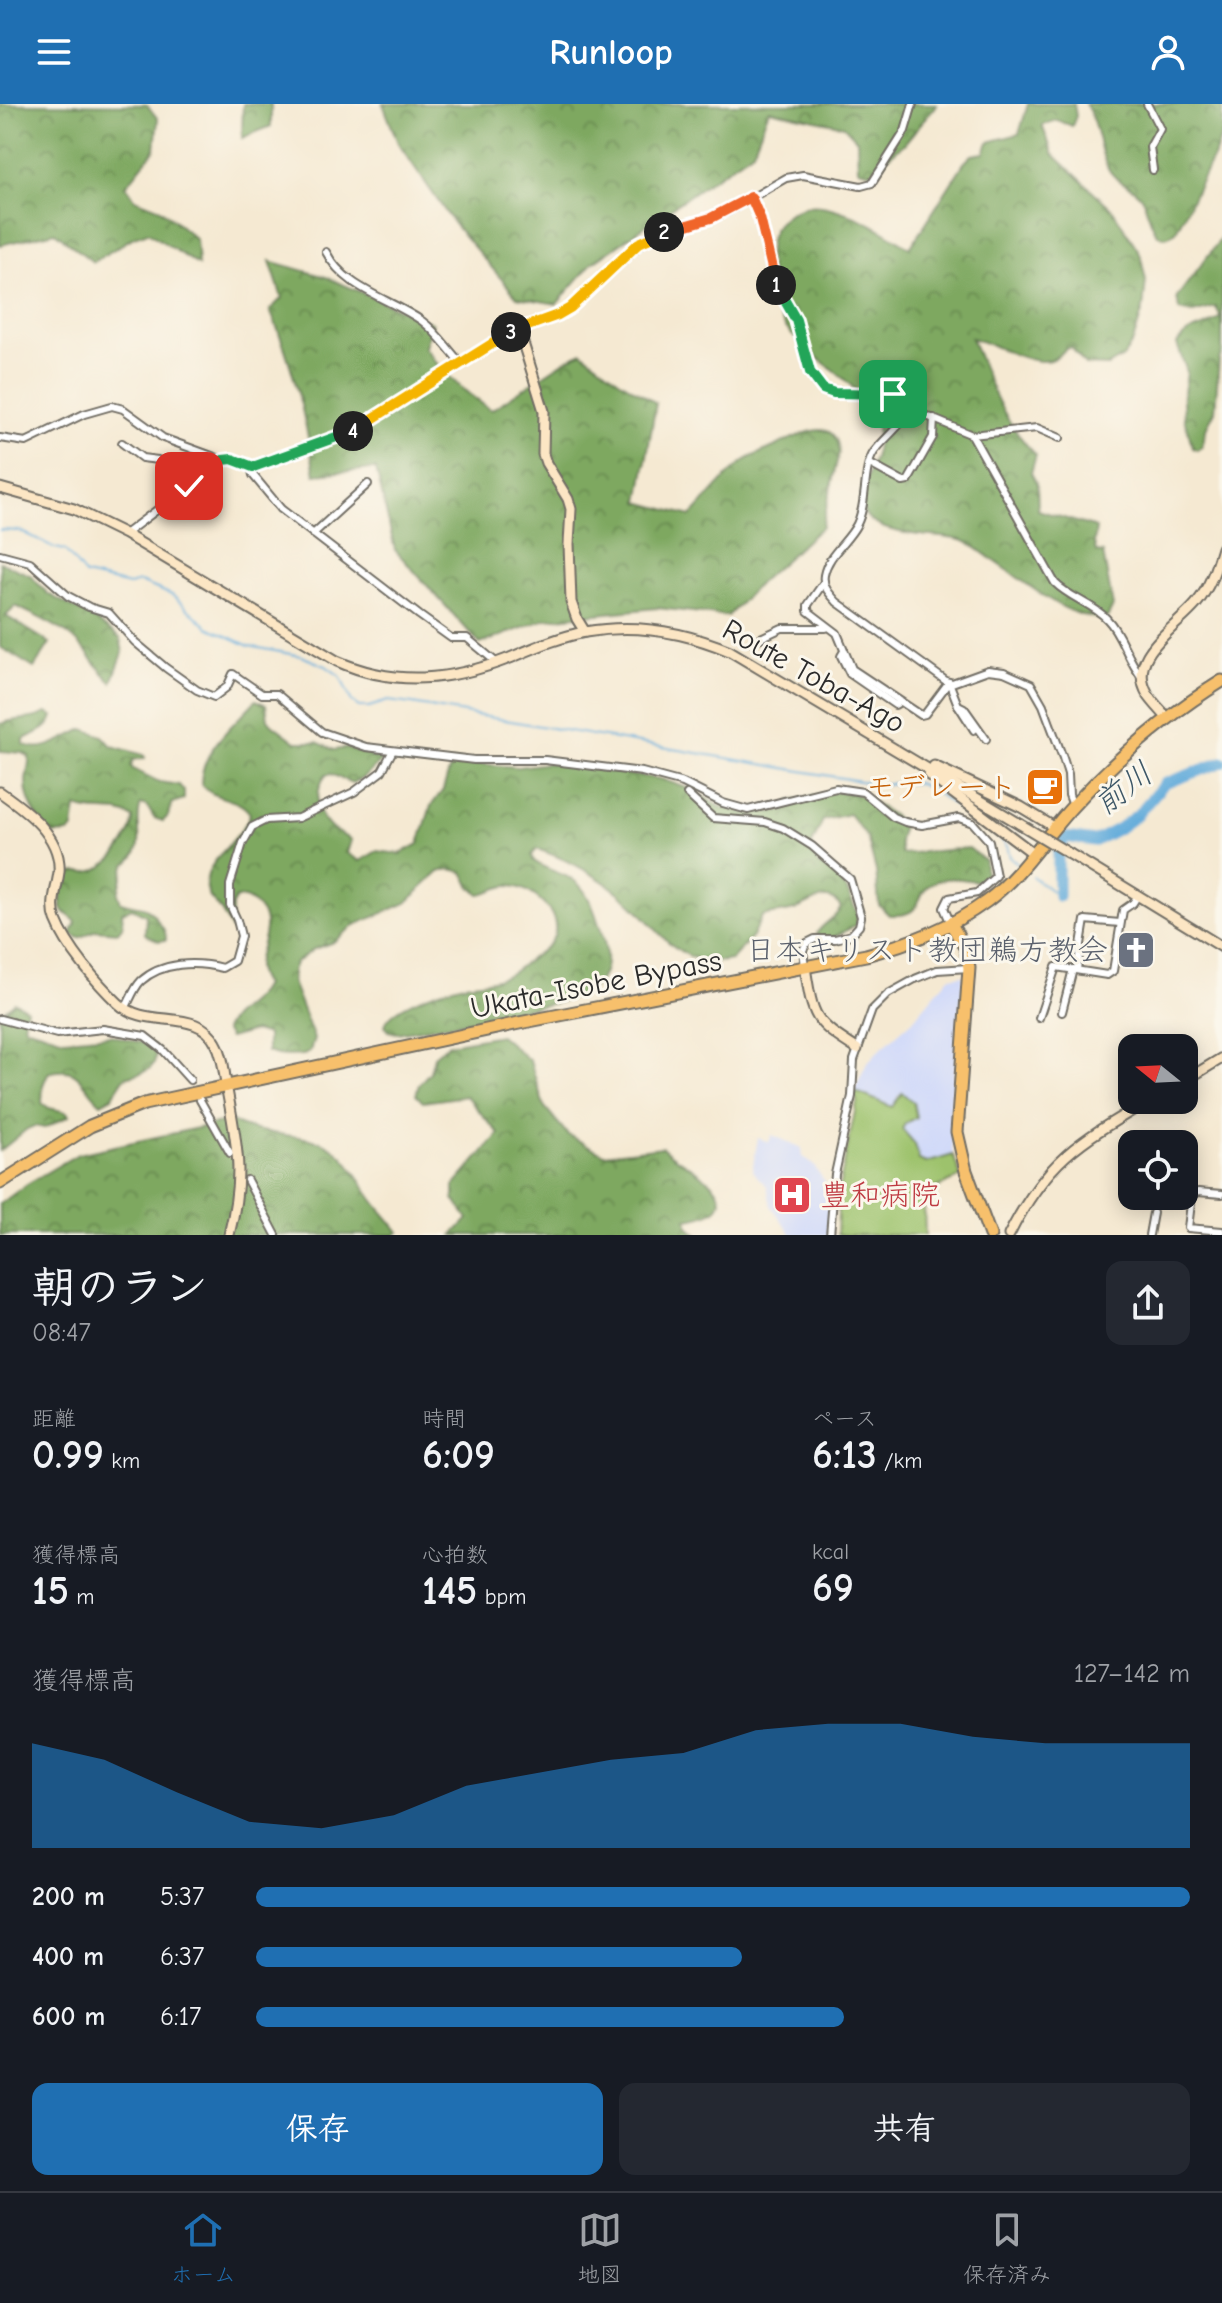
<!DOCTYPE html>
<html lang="ja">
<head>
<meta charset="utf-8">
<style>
	body { margin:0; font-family:"Comic Neue","Klee One",sans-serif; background:#242831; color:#f1f3f6; height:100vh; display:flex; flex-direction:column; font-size:30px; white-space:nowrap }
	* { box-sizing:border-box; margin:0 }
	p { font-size:26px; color:#9ea1a6 }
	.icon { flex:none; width:44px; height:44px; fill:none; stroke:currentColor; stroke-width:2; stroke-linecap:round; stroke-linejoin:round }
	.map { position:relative; height:1131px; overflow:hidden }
	.side { display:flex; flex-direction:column; background:#171b24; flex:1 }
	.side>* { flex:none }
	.needle { width:52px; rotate:288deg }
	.tools { position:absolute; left:1118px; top:930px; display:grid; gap:16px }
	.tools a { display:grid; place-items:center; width:80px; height:80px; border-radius:16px; background:#171b24; box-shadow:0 4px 20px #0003; font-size:40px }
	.pin { position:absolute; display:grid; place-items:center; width:68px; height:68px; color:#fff; margin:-34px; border-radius:16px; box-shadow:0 4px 12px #0006 }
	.km { position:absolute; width:40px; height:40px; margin:-20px; border-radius:50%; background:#222; color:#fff; font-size:22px; line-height:40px; text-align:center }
	.round { display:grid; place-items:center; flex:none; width:84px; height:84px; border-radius:16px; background:#242831 }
	.summary { display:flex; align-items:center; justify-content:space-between; height:136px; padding:0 32px }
	h1 { font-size:44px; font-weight:800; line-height:60px }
	.stats { display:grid; grid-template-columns:repeat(3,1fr); gap:12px; height:136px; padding:8px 32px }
	.stats div { display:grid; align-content:center }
	.stats b { font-size:40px; font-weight:800 }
	.stats small { font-size:22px; font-weight:400 }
	.stats p { font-size:22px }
	.chart { height:224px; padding:16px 32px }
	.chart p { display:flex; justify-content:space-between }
	.chart svg { width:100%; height:144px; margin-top:8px; fill:#1f6fb2; opacity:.7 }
	.cta { display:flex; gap:16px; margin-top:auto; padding:16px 32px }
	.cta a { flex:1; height:92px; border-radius:16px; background:#1f6fb2; color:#fff; font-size:32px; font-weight:800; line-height:92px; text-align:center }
	.cta a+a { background:#242831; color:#f1f3f6 }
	ul { padding:0 32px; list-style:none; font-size:26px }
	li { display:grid; grid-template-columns:128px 96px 1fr; align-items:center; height:60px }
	li i { height:20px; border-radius:10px; background:#1f6fb2 }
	header { display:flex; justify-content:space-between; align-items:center; height:104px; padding:0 32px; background:#1f6fb2; color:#fff; font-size:36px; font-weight:800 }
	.tab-bar { display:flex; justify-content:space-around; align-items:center; height:112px; border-top:2px solid #363941; background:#171b24; font-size:22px; color:#9ea1a6 }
	.tab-bar a { display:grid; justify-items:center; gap:4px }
	.tab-bar .current { color:#1f6fb2 }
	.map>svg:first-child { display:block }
</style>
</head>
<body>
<header><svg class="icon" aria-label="menu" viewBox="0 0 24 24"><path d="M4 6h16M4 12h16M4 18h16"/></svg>Runloop<svg class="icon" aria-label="person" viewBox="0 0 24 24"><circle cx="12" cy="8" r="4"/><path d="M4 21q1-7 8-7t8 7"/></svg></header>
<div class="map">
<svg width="1222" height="1131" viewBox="0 0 1222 1131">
	<defs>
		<pattern id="forest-crowns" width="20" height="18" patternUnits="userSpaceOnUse" patternTransform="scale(2)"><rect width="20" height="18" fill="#7ea860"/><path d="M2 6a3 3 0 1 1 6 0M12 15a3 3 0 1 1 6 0" fill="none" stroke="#67894f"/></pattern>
	</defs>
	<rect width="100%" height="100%" fill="#fbf7ec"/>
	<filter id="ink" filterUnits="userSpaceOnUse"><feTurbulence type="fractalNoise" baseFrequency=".0125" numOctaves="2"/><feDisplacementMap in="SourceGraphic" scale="16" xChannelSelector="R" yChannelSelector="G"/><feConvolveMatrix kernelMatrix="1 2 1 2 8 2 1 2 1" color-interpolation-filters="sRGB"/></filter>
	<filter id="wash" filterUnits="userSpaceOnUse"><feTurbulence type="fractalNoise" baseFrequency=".006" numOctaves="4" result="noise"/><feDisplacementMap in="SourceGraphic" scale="32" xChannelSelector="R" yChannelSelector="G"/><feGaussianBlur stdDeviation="1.8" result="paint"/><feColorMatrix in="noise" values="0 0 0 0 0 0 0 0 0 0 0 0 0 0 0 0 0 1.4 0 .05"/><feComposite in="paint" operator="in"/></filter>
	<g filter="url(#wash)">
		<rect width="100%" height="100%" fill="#f5e9d2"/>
		<g fill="#d0d9f9">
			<path d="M964 871 950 1009 953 1051 926 1059 917 1053 915 1040 902 1025 905 1020 899 990 893 1003 854 987 867 959 880 945 912 917 949 873Z"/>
			<path d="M772 1031 802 1044V1052L814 1062 831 1087 828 1131H792L771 1102 767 1082 752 1067 758 1034 769 1038Z"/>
		</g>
		<path fill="#9dc26c" stroke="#64764c" stroke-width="2" d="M854 987 892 1003 902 989 913 998 916 1013 905 1020 902 1025 915 1040 919 1056 926 1059 953 1051 961 1073 927 1088 924 1098 925 1131H837L839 1084 857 998Z"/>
		<g fill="url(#forest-crowns)" stroke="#546a46" stroke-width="2">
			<path d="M0 0 147 1 158 15 155 45 126 82 135 95 161 105 196 135 198 161 148 128 134 133 93 158 55 128 0 141Z"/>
			<path d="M243 0H271V22L242 34Z"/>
			<path d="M383 0H937L904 40 870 68 858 65 857 36 844 22 769 6 753 47 592 159 557 200 517 193 454 120 398 39Z"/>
			<path d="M1028 0H1074L1076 12 1072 22 1057 16 1042 21 1053 50 1112 105 1140 149 1146 176 1143 205 1133 238 1123 253 1108 262 1085 261 1071 243C1062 246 1058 254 1050 256 1030 262 992 239 971 234 988 276 1003 319 1036 351L1031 369 1037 380 1038 406 1096 424 1094 438 1096 448 1103 449 1113 502 1107 514C1069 519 1021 474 990 454 982 448 973 441 964 437 938 428 859 438 860 393 866 371 885 340 875 316 859 273 807 256 783 219 771 199 771 175 769 153 767 128 779 111 803 103 831 94 887 128 910 144L964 59 972 51 984 49 988 38 1019 30Z"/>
			<path d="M1085 0H1222V29L1216 47 1176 127C1152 148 1151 107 1141 93 1134 82 1120 80 1112 70 1098 53 1099 19 1085 0Z"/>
			<path d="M1222 133V248L1219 256 1215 307 1207 322 1202 342 1197 346 1193 344 1184 314 1183 295 1187 268 1177 240C1188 223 1206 225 1221 214L1216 203 1193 209 1179 206 1177 193Z"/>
			<path d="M270 157 326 173 432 219 425 243C441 269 466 289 491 306L568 255 582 248 619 276 656 299 639 398 691 412C708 394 724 373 743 358 752 351 766 347 776 342 797 332 836 309 839 348L822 423 760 478 728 512 657 504 546 515 480 540 395 446 376 365 315 370C305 313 293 259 270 206L282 194Z"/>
			<path d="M0 458 30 471 48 490 91 513 120 534 123 549 112 578C96 564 86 542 68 530 52 519 33 511 16 502L6 512 50 539 34 564 0 543Z"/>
			<path d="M256 596 266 601 268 615 272 620 296 638H317L334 646 347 644 383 656 363 674 352 679 331 670 326 671C315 685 315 708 328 721 334 727 344 732 351 736L347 749 360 757 377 747 400 750 419 740 431 702 443 686 452 658 518 663 548 659 661 675 690 685 721 703 747 709 784 707 790 697C851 682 852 682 903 719L899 737 901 750 969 744 985 757V771L978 777C964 776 946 771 933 779 912 791 927 813 889 811L879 801 876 767 867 733 849 710 823 716 812 740 813 750 818 761 830 766 847 786 858 811 856 821 825 838 820 837 817 829C823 819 835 815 841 804 829 783 810 801 794 806 784 809 772 810 762 812L752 833 731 856C674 867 656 817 619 789 595 770 567 755 537 745L532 751 533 756C545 767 563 768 576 778 590 790 596 811 601 827 624 894 568 896 518 906L508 911 397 929 389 927 385 921C391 901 444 885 464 880 476 878 489 878 500 874 511 871 517 864 526 858 542 846 564 836 552 811 544 795 520 778 502 783 493 785 488 789 479 790L471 783 463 768 450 765 439 768 406 799 355 821 333 838 314 845 295 859 292 867V878L314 935 310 947 304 951C291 952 280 953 267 948V931L254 927 229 934 224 926C232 907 255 900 264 881 260 876 258 871 257 864 257 841 278 818 253 799 247 794 243 793 236 794L232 801 231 826C228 819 224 810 219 804 215 798 210 797 208 789 198 758 240 740 250 710 240 692 214 698 201 680 201 645 235 620 256 596Z"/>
			<path d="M46 609 53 612C50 626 35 629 24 635V640C42 651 66 633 84 625L103 632 112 642 144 651 145 654 133 656 131 662 133 665 159 678 179 681 184 687V695L172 699 168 712 163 717 154 714 147 702 141 700C132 724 151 743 125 761L118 790 121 798C142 806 145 796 159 819 164 826 166 827 166 836L159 837 145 830 146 811 132 804 122 808 123 821 118 828 96 826 79 834 71 830 76 818C73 814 66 811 63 806 58 798 62 775 70 770 76 766 82 769 88 768 109 766 134 733 133 714 116 702 95 711 76 703L73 724 69 729 52 730C38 716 26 699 26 678 26 669 30 662 29 652L23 649 0 647V620C16 613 31 618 46 609Z"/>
			<path d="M15 898 27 905 24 916 25 923 64 935 111 931 154 942C161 966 143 969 125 973L112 993 101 999C81 982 81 959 48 969L43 981 42 999 49 1004 67 1008 69 1012 45 1024 34 1022 27 1025 0 1047V910Z"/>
			<path d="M500 931 530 957 544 1002 568 1031 604 1050 662 1043C676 1057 703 1068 714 1082 735 1106 702 1113 687 1115L689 1124 697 1131H453L468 1115 454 1095V1082L499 1030 466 992 423 998 416 991 419 980 430 968 434 952 449 940Z"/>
			<path d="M230 1017C256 1030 282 1029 310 1035 344 1042 354 1067 371 1093 379 1105 390 1115 399 1128L395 1131H0V1100L27 1080 78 1050Z"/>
		</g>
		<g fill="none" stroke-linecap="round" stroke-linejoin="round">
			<g stroke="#62abda" stroke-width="2">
				<path d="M0 426 20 427 55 444 65 446 85 471 129 481 140 478 172 491 208 523 249 542 301 552 326 562 340 572 352 598 359 603H369L388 597 412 600 877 680 917 679 932 686 1000 734 1007 742 1010 753 1017 759"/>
				<path d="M1033 773 1058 792"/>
			</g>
			<path stroke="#62abda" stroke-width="11" d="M1058 792V749L1065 733 1095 737 1118 725 1137 711 1164 680 1222 658"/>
		</g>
	</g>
	<g filter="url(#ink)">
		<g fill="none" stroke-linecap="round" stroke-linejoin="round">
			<path stroke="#cdc3b1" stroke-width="6" stroke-dasharray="6 3" stroke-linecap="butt" d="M230 1049 247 1076"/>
			<defs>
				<g id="street">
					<path d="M1147 0 1160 25 1150 43 1153 66"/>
					<path d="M751 93C763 120 765 149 774 177 779 192 791 205 797 220 805 241 804 274 826 286 841 295 875 286 893 290L910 305 972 331 1055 479C1070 494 1093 500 1107 515 1122 530 1127 556 1143 575"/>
					<path d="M326 148C345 185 389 194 422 217 437 228 447 244 460 258"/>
					<path d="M910 305C902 322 885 333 874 348 862 366 868 398 857 420 848 438 828 450 824 471 822 483 830 490 837 498L946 577 952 579 988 566 1004 568 1031 580 1043 601 1063 654 1068 670 1069 691 1073 702"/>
					<path d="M972 331 1037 324 1060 334"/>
					<path d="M0 334 26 338 84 310 112 302 123 305 163 334 223 356 232 355 249 363 351 328 508 228 558 211 570 204 646 135 727 108 786 74 803 71 861 82 872 79 905 27 913 0"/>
					<path d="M122 339 142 354 158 356 189 382"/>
					<path d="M870 360 903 378 908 377 933 333 934 314"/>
					<path d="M251 363 253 371 281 405 419 511 451 534H467L497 559"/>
					<path d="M125 430 223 356"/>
					<path d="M313 430 368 380"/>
					<path d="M0 450 30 458 68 492 89 503 109 509 135 538 166 564 197 586 214 593 227 583 233 570 262 590H277L322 628 366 643 474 656H545L642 668 683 679 723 699 748 706 836 684 863 688 893 713 905 718 922 721 959 714 973 719 989 737 996 772 977 789 949 794 944 804 951 820"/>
					<path d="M824 478 808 501V507L837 529 852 565 921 611 925 610 949 578 958 601 964 604 986 635"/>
					<path d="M752 538 782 524H826"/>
					<path d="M844 547 841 552 850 570 895 601 900 598"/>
					<path d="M958 601 974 626"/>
					<path d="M687 690 713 714 765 718 783 724 812 742 850 775 861 813 859 822 851 831 835 835H815L807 839 803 846 805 863"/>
					<path d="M1077 865 1085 816 1120 819"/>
					<path d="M125 905C130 896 134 884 141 877 162 858 196 857 222 864L234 857 241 832 237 816 230 801V781L243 739 252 723 266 716 298 714 354 688 382 667 392 648"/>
					<path d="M1062 908 1073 865"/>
					<path d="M1039 914 1056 863 1107 871 1113 867 1123 806 1133 799 1138 791"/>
					<path d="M0 915 57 930 103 925 145 932 163 946 190 976"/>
					<path d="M200 996 230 1049"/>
					<path d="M247 1076 276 1131"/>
					<path d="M1222 1090 1198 1088 1192 1091 1188 1124 1222 1127"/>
					<path d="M830 1131 835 1070 852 992 854 956 872 906 888 890 915 875 937 866 969 864"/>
					<path d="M1149 1131 1153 1109"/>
				</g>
				<g id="secondary">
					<path d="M519 226 544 307 543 350 546 359 568 395 571 405 569 440 571 498 577 515 585 528"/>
					<path d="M0 384 74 405 125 430 337 557C395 583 451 577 510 554 534 544 559 533 585 528 635 519 685 528 730 547L1020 720"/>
					<path d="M1168 615C1162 607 1154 600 1148 591 1125 552 1175 525 1196 500 1210 483 1216 464 1222 444"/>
					<path d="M934 662 1021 703 1054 723"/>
					<path d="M929 671 1033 749"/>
					<path d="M0 688C26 706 62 732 59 768 57 784 50 801 56 816 67 844 97 879 118 899 146 926 198 903 216 939 224 953 224 971 227 986 238 1046 244 1071 229 1131"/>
					<path d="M1070 750 1222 843"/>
					<path d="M805 863C813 914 813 917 857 945"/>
					<path d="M1184 977 1222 954"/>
					<path d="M1009 1131C1047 1055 1080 1037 1150 996"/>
				</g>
				<g id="highway">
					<path d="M951 820 966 845 969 864 957 1028 966 1067 990 1131"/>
					<path d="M0 1079 90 1022 144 1000 519 919 866 851C910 839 950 824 987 797 1022 771 1044 733 1073 702 1116 655 1167 611 1222 577"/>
				</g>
			</defs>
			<use href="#street" stroke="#726e65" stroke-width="10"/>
			<use href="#secondary" stroke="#726e65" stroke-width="13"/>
			<use href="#highway" stroke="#726e65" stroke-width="15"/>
			<use href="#street" stroke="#fff" stroke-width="6"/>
			<use href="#secondary" stroke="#fce6c4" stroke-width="9"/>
			<use href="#highway" stroke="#f7c06c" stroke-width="11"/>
			<defs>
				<path id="secondary-bridge" d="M1020 720 1070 750"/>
			</defs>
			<use href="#secondary-bridge" stroke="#726e65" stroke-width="13" stroke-linecap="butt"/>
			<use href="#secondary-bridge" stroke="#fce6c4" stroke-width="9"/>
		</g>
	</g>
	<g fill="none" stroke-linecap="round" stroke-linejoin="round" filter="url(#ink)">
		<defs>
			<path id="split-1" d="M776 181 796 216 810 268 823 285 834 289 893 290"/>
			<path id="split-2" d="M664 128 711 114 751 93 760 114 776 181"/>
			<path id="split-3" d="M511 228 558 211 570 204 639 139 664 128"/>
			<path id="split-4" d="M353 327 511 228"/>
			<path id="split-5" d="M189 382 223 356 232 355 253 363 353 327"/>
		</defs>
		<use href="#split-1" stroke="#fff" stroke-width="16"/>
		<use href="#split-2" stroke="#fff" stroke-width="16"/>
		<use href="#split-3" stroke="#fff" stroke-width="16"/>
		<use href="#split-4" stroke="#fff" stroke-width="16"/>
		<use href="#split-5" stroke="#fff" stroke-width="16"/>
		<use href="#split-1" stroke="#22a559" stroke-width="10"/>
		<use href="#split-2" stroke="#f0652b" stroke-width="10"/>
		<use href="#split-3" stroke="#f5b400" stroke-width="10"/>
		<use href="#split-4" stroke="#f5b400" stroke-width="10"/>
		<use href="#split-5" stroke="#22a559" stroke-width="10"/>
	</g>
	<defs>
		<symbol id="cafe-square" viewBox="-11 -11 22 22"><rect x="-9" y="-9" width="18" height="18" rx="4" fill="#e8710a" stroke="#fbf7ec"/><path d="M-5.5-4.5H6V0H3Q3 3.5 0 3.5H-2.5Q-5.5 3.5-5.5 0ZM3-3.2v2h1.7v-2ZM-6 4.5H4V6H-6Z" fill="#fff"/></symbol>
		<symbol id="church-square" viewBox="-11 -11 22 22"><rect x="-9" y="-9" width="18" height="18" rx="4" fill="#6b7280" stroke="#fbf7ec"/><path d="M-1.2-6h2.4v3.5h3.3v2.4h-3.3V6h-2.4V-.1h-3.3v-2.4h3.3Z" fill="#fff"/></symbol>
		<symbol id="hospital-square" viewBox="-11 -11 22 22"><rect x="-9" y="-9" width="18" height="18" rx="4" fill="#e0444e" stroke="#fbf7ec"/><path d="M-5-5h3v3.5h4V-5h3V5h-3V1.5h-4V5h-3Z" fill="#fff"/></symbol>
	</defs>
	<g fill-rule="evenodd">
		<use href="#cafe-square" x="1023" y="661" width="44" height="44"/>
		<use href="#church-square" x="1114" y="824" width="44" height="44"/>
		<use href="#hospital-square" x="770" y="1069" width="44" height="44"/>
	</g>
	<g text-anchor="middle" stroke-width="6" stroke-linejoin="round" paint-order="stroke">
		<g font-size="30" fill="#2b2b2b" stroke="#fbf7ec">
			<text transform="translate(814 572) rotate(29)" y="10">Route Toba-Ago</text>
			<text transform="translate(596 880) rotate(-11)" y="10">Ukata-Isobe Bypass</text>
		</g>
		<g font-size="30" fill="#c56008" stroke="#fbf7ec" text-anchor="end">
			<text x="1017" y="693">モデレート</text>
		</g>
		<g font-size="30" fill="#5b616d" stroke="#fbf7ec" text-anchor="end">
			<text x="1108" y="856">日本キリスト教団鵜方教会</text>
		</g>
		<g font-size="30" fill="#be3a42" stroke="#fbf7ec" text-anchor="start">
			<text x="820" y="1101">豊和病院</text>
		</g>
		<g font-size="32" font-style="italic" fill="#3e5868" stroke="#fbf7ec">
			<text transform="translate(1123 684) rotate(-37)" y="11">前川</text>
		</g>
	</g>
</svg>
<div class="tools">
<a><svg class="needle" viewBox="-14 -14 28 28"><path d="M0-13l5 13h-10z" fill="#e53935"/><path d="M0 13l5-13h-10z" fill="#9ea1a6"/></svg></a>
<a><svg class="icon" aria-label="locate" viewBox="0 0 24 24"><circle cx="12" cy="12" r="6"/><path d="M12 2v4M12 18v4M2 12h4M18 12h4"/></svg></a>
</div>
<div class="pin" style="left:893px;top:290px;background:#1e9e55"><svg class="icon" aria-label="arrive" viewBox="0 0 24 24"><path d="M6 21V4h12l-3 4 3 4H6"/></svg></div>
<div class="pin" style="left:189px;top:382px;background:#d93025"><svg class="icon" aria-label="check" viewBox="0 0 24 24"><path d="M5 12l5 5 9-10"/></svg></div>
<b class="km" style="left:776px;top:181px">1</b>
<b class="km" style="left:664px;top:128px">2</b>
<b class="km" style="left:511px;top:228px">3</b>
<b class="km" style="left:353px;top:327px">4</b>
</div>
<section class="side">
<div class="summary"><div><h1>朝のラン</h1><p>08:47</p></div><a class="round"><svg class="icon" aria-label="share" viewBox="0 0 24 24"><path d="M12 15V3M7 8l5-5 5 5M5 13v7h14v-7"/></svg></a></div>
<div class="stats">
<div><p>距離</p><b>0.99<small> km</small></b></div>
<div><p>時間</p><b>6:09</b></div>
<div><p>ペース</p><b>6:13<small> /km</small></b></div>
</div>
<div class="stats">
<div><p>獲得標高</p><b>15<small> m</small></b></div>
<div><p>心拍数</p><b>145<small> bpm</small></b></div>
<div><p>kcal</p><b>69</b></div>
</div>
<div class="chart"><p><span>獲得標高</span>127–142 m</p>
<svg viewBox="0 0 160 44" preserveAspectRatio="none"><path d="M0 44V12L10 17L20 27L30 36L40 38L50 34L60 25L70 21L80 17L90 15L100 8L110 6L120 6L130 10L140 12L150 12L160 12V44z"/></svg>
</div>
<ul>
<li><b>200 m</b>5:37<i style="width:100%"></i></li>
<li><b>400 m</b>6:37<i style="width:52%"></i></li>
<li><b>600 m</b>6:17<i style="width:63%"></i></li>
</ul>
<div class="cta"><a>保存</a><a>共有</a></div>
</section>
<nav class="tab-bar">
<a class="current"><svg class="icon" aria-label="home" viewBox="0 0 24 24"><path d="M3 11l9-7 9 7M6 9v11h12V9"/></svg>ホーム</a>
<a><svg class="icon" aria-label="map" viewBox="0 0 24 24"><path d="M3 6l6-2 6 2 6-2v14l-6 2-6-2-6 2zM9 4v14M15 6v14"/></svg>地図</a>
<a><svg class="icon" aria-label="saved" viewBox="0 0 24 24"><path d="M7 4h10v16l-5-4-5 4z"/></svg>保存済み</a>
</nav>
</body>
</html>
